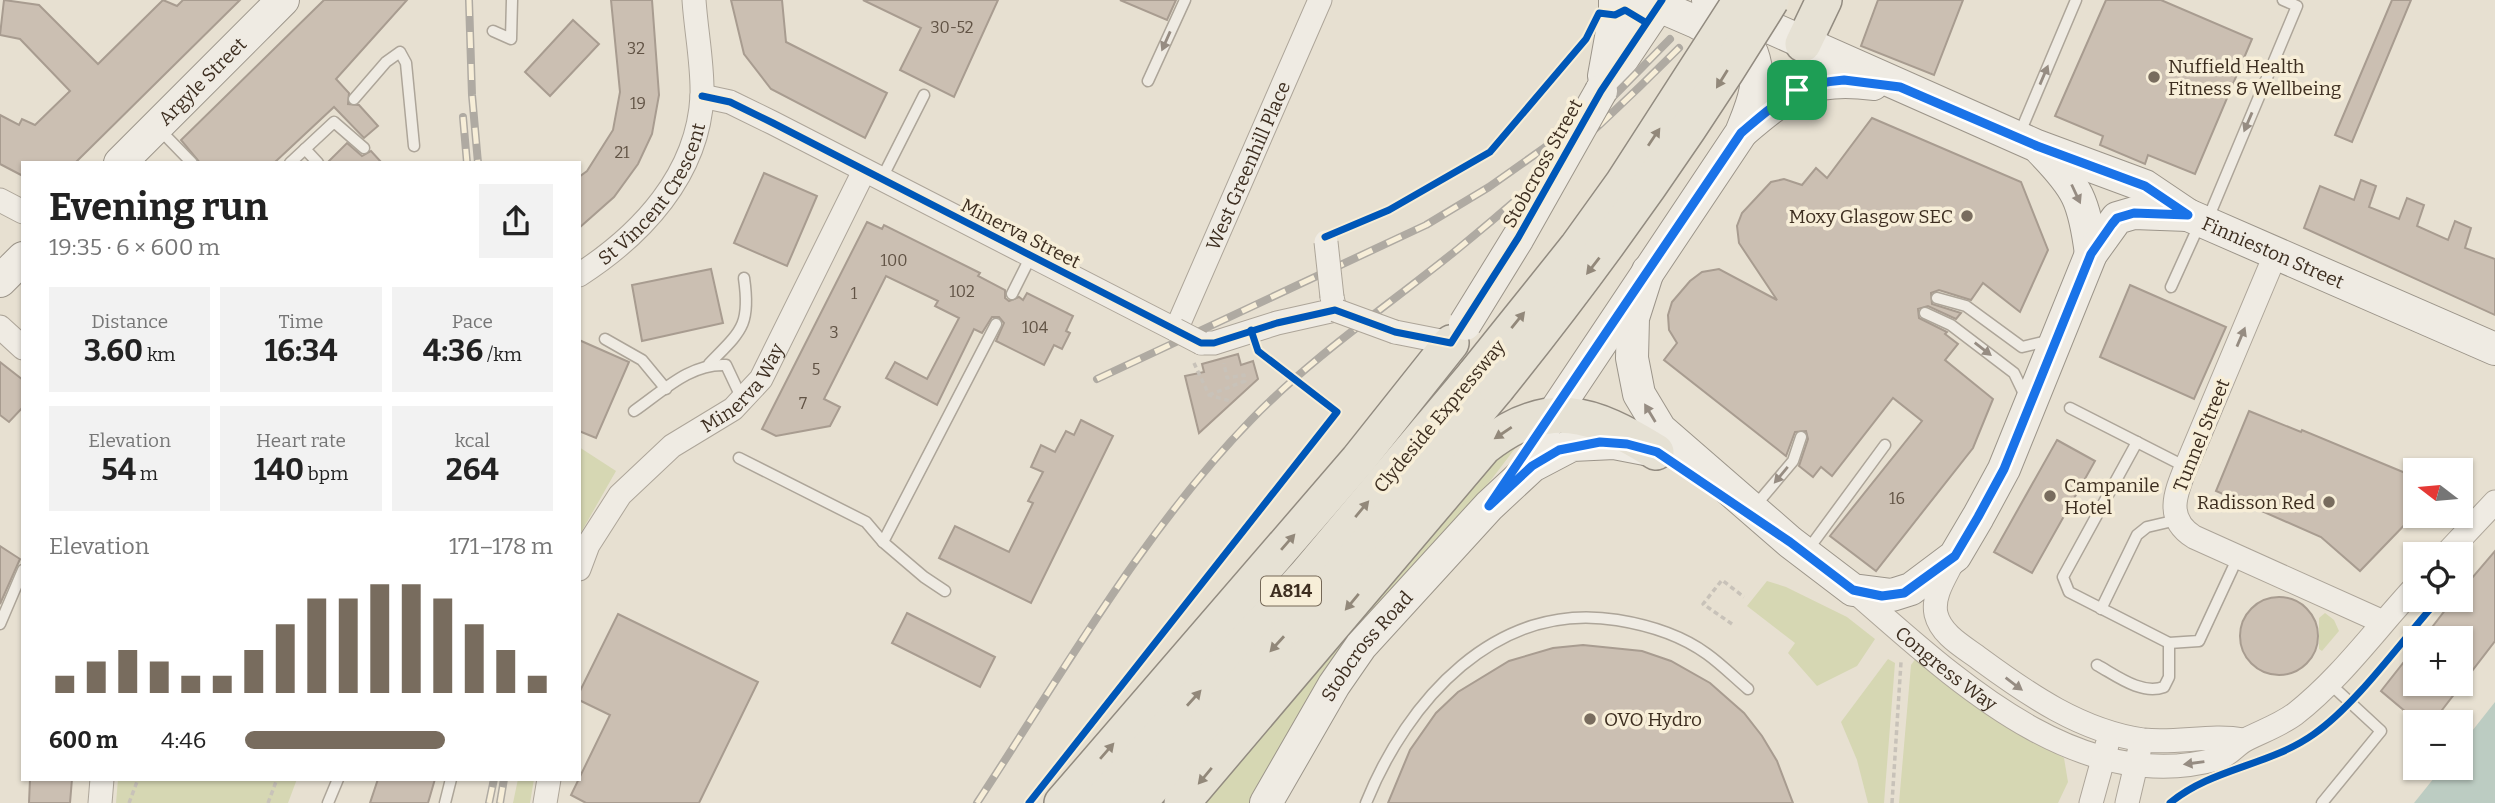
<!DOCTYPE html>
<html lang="en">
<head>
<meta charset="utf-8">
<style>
	body { margin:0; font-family:Bitter,serif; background:#f2f2f2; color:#222; height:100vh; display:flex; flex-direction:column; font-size:26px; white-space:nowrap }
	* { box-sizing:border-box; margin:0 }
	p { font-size:23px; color:#767676 }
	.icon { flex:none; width:38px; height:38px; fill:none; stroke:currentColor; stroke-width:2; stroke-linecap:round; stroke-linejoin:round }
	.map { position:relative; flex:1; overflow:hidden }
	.details { position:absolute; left:21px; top:161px; width:560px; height:620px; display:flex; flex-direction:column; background:#fff; border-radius:0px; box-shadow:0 2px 5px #0004 }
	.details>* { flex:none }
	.needle { width:46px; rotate:286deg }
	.fabs { position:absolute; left:2403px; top:458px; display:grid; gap:14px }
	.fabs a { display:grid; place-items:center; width:70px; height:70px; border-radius:0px; background:#fff; box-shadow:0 2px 5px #0004; font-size:35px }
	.pin { position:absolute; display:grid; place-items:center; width:60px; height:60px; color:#fff; margin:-30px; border-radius:14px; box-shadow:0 4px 10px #0006 }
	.round { display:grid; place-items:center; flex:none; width:74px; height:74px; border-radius:0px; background:#f2f2f2 }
	.summary { display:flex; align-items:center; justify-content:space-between; height:119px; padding:0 28px }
	h1 { font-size:38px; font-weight:700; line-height:52px }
	.figures { display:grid; grid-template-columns:repeat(3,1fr); gap:10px; height:119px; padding:7px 28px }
	.figures div { display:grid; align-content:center; border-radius:0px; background:#f2f2f2; text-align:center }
	.figures b { font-size:30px; font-weight:700 }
	.figures small { font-size:19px; font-weight:400 }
	.figures p { font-size:19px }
	.chart { height:196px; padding:14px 28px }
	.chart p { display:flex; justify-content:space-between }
	.chart svg { width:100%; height:126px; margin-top:7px; stroke:#786c5e; stroke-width:6 }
	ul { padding:0 28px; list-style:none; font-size:23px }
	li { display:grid; grid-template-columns:112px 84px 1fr; align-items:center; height:52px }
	li i { height:18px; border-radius:9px; background:#786c5e }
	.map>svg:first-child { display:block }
</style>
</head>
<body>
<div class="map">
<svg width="2495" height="803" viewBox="0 0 2495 803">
	<rect width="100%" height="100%" fill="#e7e0d1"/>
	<g fill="#d6d7b3">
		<path d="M1529 430 1491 480 1418 564 1249 803H1190L1498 446Z"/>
		<path d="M579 447 616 471 579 536Z"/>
		<path d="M1767 581 1786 587 1847 617 1875 639 1857 666 1817 686 1788 653 1795 643 1747 606Z"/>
		<path d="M2325 613 2334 620 2339 631 2322 651 2319 649V618Z"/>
		<path d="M1916 658 2003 724 2064 758 2068 782 2058 803H1899L1911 665Z"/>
		<path d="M1888 659 1895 663 1884 803H1868L1857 760 1841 722Z"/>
		<path d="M118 779H297L288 803H116Z"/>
		<path d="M518 779H534L530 803H513Z"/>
	</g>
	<path fill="#bcccc2" d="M2495 702V803H2414L2442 768H2460L2461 745Z"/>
	<g fill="#cbbfb2" stroke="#a89c90" stroke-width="2">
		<path d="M4 0 39 5 98 64 163 0 177 6 183 0H240L75 163H23V176L0 164V115L19 125 22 119 35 125 70 91 20 39 0 35Z"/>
		<path d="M324 0H407L336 79 349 93 348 104 359 105 378 126 364 138 334 107 274 163H200L181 140Z"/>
		<path d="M611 0H652L659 95 652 134 638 164 614 197 579 228V177L587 171 613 130 620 92Z"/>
		<path d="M731 0H782L786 42 887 93 865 138 771 89 744 54Z"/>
		<path d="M863 0H998L954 97 900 70 921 28Z"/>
		<path d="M1120 0H1176L1167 20Z"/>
		<path d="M1878 0H1963L1934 75 1861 46Z"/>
		<path d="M2106 0H2161L2252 39 2195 174 2148 155 2145 164 2100 145 2103 136 2055 116Z"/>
		<path d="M2392 0H2411L2352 142 2335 135Z"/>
		<path d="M573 20 599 44 550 96 525 72Z"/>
		<path d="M1872 118 2021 182 2048 250 2020 312 1983 283 1971 300 1939 290 1931 293 1932 304 1961 313 1956 319 1928 306 1918 309 1919 318 1947 332 1945 334 1958 344 1945 360 1993 399 1973 448 1876 571 1830 536 1922 421 1893 398 1832 476 1821 467 1813 477 1799 466 1808 439 1806 431 1795 432 1786 456 1664 360 1677 343 1669 330 1668 315 1672 302 1690 281 1702 272 1719 269 1777 300 1739 243 1737 226 1742 213 1771 182 1784 179 1802 185 1816 168 1827 178Z"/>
		<path d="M347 143 362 156 371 151 382 163H327Z"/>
		<path d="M764 173 817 196 787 266 734 243Z"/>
		<path d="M2361 180 2376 186 2369 207 2399 219 2407 198 2424 205 2417 226 2448 240 2455 221 2471 228 2465 248 2495 259V315L2304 228 2320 186 2354 200Z"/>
		<path d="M867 222 882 229 884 225 980 273 978 276 1005 290V298L1009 301 1019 297 1023 300 1027 293 1073 316 1066 331 1070 333 1062 349 1054 345 1044 365 996 341 1004 323 999 317H992L982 333 974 329 937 405 886 378 895 362 927 379 959 318 935 306 938 301 886 276 824 399 840 407 830 426 776 436 762 429Z"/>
		<path d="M711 269 723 323 642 341 632 285Z"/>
		<path d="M2130 285 2226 327 2194 399 2100 357Z"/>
		<path d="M579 340 629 362 596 438 579 431Z"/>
		<path d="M1238 354 1241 365 1253 361 1258 379 1199 433 1185 376 1204 372 1202 364Z"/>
		<path d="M0 362 23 380V407L9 422 0 415Z"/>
		<path d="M2249 411 2301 432 2302 430 2415 477V514L2360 571 2321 537 2216 491Z"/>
		<path d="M1081 420 1113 436 1031 603 939 558 955 526 1009 552 1033 503 1028 501 1043 472 1031 467 1041 445 1055 452 1066 431 1074 435Z"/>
		<path d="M2057 440 2095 461 2032 573 1994 552Z"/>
		<path d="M0 546 20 559 0 604Z"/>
		<path d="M2495 551V641L2432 723H2419L2381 691 2415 648V684H2460V639H2423L2453 600H2460V592Z"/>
		<circle cx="2279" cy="636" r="39"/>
		<path d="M907 613 995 657 980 687 892 643Z"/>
		<path d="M618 614 758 682 699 803H586L571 795 610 715 579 700V693Z"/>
		<path d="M1583 645 1642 651 1671 661 1710 683 1744 713 1762 736 1777 761 1793 803H1388L1410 750 1436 713 1458 692 1509 661 1553 648Z"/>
		<path d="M30 779H72L70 803H29Z"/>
		<path d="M378 779H435L428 803H370Z"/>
	</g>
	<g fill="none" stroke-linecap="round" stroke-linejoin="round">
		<defs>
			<g id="lane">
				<path d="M493 31 511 39 512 0"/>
				<path d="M1148 81 1185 0"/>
				<path d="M354 99 386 62 400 52 406 63 414 146"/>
				<path d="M159 129 192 163"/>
				<path d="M2019 135 2076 0"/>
				<path d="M305 149 318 163"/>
				<path d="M290 163 334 122 364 148"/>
				<path d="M881 180 924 95"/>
				<path d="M2207 221 2297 6 2283 0"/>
				<path d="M2171 287 2200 223"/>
				<path d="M1012 294 1031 256"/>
				<path d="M1937 298 1966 306 2022 347 2051 340"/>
				<path d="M1925 313 1951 325 2014 373 2027 400"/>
				<path d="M605 339 642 360 666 389"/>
				<path d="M709 364C741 331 751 326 744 278"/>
				<path d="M2070 408 2186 467"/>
				<path d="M634 411C663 391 690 363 726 365L742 399"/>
				<path d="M2137 442 2063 577 2069 592 2169 643 2199 641 2238 557"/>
				<path d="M739 458 866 522 883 542 924 577 945 591"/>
				<path d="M1755 506 1793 461 1801 437"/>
				<path d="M883 542 996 324"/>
				<path d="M1807 551 1885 445"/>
				<path d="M2101 609 2137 535 2147 527 2177 520"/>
				<path d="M0 624 23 570"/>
				<path d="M2097 665C2117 676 2141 695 2164 687L2169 677V643"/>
				<path d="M328 803 338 779"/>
				<path d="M445 803 451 779"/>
				<path d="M1366 803C1407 701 1496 600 1617 620 1648 625 1681 635 1707 654 1721 664 1734 677 1748 689"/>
				<path d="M2322 803 2381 731 2328 682"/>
			</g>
			<g id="street">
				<path id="s1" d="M702 96 730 102 773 123 1176 330 1320 0"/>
				<path d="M0 200 23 212"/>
				<path d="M2276 253 2186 467C2175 494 2165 519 2194 537L2383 622"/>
				<path id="s2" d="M579 275C641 235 698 175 702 96 703 65 696 31 694 0"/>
				<path d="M0 327 23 348"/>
				<path d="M1395 332 1451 343"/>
				<path d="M1201 343H1214L1277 323 1335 310 1332 297"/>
				<path d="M2445 555 2495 502"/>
				<path d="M1954 559C1946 576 1932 595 1936 614 1941 635 1964 647 1980 659 2029 695 2081 731 2143 740 2177 744 2210 734 2244 740"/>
				<path id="s3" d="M579 569 588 545 620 495 672 446 733 409 761 379 864 171"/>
				<path id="s4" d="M1853 590C1950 674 2076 798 2217 759 2230 755 2236 744 2247 739 2263 731 2280 725 2295 714 2340 679 2376 629 2415 587"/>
				<path d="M100 803 102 779"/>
				<path d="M545 803 549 779"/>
				<path d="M2091 803 2107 745"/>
				<path d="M2127 803 2139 752"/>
			</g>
			<g id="secondary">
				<path id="s5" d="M1708 0 2037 146 2145 186 2188 215 2495 349"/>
				<path d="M1604 76 1615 15V0"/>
				<path d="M1601 91 1662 0"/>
				<path d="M1744 130C1790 91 1811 76 1873 84"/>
				<path d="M2041 150C2078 188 2084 200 2091 254"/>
				<path id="s6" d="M120 163 283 0"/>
				<path d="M1648 271 1633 318 1632 358 1639 394 1660 429 1790 542 1853 590 1892 595 1911 589 1955 556 1978 517 2004 469 2091 254 2117 218 2134 213 2188 215"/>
				<path d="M0 281 23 258"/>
				<path d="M1540 434 1741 133C1752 105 1763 83 1752 53L1696 22 1645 0"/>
				<path id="s7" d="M1266 803 1334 685 1361 646 1489 506 1532 466 1572 445 1614 443 1645 449"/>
			</g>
			<g id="primary">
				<path d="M1803 44 1824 0"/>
				<path d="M1062 803 1358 460 1451 343"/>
				<path d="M1099 803 1307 574 1476 373"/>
				<path d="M1138 803 1348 566 1497 388"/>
				<path d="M1182 803 1484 447C1548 396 1593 413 1656 452"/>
			</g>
		</defs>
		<use href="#lane" stroke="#ada599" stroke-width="13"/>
		<use href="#street" stroke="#ada599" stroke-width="25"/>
		<use href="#secondary" stroke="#9c958a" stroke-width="34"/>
		<use href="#primary" stroke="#928b80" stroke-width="38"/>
		<g stroke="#c8c2b9" stroke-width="3.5" stroke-dasharray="5 3.5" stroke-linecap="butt">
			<path d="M1194 363 1209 395 1230 401"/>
			<path d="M1209 395 1245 381 1244 375 1227 378 1224 363"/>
			<path d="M1732 624 1703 604 1722 580 1744 597"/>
			<path d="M129 803 138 779"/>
			<path d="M268 803 277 779"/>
			<path d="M1892 803 1901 662"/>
		</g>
		<use href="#lane" stroke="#efebe3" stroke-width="10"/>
		<use href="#street" stroke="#efebe3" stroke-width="23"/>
		<use href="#secondary" stroke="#efebe3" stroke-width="32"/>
		<use href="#primary" stroke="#e6e1d4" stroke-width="35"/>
		<defs>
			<g id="rail">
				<path d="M469 0 472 95 478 163"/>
				<path d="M463 117 467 163"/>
				<path d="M1097 379 1426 225 1489 187 1605 105 1670 39"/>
				<path d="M489 803 494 779"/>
				<path d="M500 803 504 779"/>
				<path d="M977 803C1062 674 1143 531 1251 420 1314 355 1389 305 1459 248 1536 185 1609 118 1679 48"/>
			</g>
		</defs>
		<use href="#rail" stroke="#afaaa2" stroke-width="8"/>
		<use href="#rail" stroke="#f7eed8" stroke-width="5" stroke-dasharray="16" stroke-linecap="butt"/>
		<defs>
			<g id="street-bridge">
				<path d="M1326 242 1332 297"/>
				<path d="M1335 310 1395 332"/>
				<path d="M1176 330 1201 343"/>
			</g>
			<path id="secondary-bridge" d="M1465 324 1518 238 1601 91"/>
			<g id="primary-bridge">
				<path d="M1476 373 1577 247 1623 183 1741 0"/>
				<path d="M1497 388C1597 264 1688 136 1771 0"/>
			</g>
		</defs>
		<use href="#street-bridge" stroke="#ada599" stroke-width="25" stroke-linecap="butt"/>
		<use href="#secondary-bridge" stroke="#9c958a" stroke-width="34" stroke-linecap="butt"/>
		<use href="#primary-bridge" stroke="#928b80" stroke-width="38" stroke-linecap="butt"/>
		<use href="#street-bridge" stroke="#efebe3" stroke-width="23"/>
		<use href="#secondary-bridge" stroke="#efebe3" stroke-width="32"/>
		<use href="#primary-bridge" stroke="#e6e1d4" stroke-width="35"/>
		<defs>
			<g id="cycleway">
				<path d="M702 96 730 102 773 123 1201 343H1214L1277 323 1335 310 1395 332 1451 343 1518 238 1601 91 1662 0"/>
				<path d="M1325 237 1389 210 1490 152 1586 39 1599 13 1615 15 1625 10 1645 22"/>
				<path d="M1029 803 1337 412 1258 351 1251 330"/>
				<path d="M2170 803C2212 768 2269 766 2314 734 2356 705 2403 639 2438 600"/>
			</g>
		</defs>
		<use href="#cycleway" stroke="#f7eed8" stroke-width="11"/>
		<use href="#cycleway" stroke="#0057b8" stroke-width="7"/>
	</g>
	<defs><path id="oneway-solid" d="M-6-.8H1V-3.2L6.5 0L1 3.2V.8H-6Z" transform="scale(1.75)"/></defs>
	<g fill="#968c82">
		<use href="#oneway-solid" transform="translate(1166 41) rotate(114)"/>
		<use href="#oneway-solid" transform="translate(2044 75) rotate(-67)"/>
		<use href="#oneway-solid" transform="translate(2248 122) rotate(113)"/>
		<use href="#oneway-solid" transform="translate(2076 194) rotate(65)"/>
		<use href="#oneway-solid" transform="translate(2241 337) rotate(-67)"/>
		<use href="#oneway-solid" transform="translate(1983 349) rotate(38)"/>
		<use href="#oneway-solid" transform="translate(1650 413) rotate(-121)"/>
		<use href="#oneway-solid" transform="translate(1781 475) rotate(130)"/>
		<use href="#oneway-solid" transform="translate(2014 684) rotate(37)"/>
		<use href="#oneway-solid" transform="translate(2194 763) rotate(172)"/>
	</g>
	<g fill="#92887a">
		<use href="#oneway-solid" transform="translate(1722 79) rotate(122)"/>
		<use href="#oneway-solid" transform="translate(1654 137) rotate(-56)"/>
		<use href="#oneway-solid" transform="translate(1593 266) rotate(128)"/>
		<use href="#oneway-solid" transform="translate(1518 320) rotate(-51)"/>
		<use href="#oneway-solid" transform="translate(1503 433) rotate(146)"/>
		<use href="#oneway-solid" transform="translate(1362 509) rotate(-50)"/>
		<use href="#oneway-solid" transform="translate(1288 542) rotate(-49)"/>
		<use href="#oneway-solid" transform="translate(1352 602) rotate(130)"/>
		<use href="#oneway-solid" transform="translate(1277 644) rotate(132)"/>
		<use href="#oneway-solid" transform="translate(1194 698) rotate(-48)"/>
		<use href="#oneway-solid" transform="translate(1107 751) rotate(-49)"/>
		<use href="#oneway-solid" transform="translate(1205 776) rotate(130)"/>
	</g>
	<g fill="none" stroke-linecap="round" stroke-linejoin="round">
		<defs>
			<path id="route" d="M1844 80 1900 87 2037 146 2145 186 2188 215 2134 213 2117 218 2112 224 2091 254 2004 469 1978 517 1955 556 1904 593 1882 596 1853 590 1790 542 1657 452 1627 444 1600 442 1559 450 1532 466 1489 506 1741 133C1776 103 1796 83 1844 80Z"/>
		</defs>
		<use href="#route" stroke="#fff" stroke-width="14"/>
		<use href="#route" stroke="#1a73e8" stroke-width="9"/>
	</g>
	<g fill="#786c5e" stroke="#f7eed8" stroke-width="2.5">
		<circle cx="2154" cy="77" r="7"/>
		<circle cx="1967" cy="216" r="7"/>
		<circle cx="2050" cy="496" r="7"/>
		<circle cx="2329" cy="502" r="7"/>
		<circle cx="1590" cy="719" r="7"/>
	</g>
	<g text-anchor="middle" stroke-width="7" stroke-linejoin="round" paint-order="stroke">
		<g font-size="16" fill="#605244">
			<text x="952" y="33">30-52</text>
			<text x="636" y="54">32</text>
			<text x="638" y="109">19</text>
			<text x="622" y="158">21</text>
			<text x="894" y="266">100</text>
			<text x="962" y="297">102</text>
			<text x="854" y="299">1</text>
			<text x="1035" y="333">104</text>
			<text x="834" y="338">3</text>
			<text x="816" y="375">5</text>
			<text x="803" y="409">7</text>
			<text x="1897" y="504">16</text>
		</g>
		<rect fill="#f7eed8" stroke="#756857" stroke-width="2" x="1261" y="576.5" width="60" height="29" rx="5"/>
		<g font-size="18" font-weight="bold" fill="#3d2e20">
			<text x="1291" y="597">A814</text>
		</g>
		<g font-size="19" fill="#3d2e20" stroke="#f7eed8" text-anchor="start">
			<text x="2168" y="73">Nuffield Health<tspan x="2168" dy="22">Fitness &amp; Wellbeing</tspan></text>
			<text x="1953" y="223" text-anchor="end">Moxy Glasgow SEC</text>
			<text x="2064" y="492">Campanile<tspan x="2064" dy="22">Hotel</tspan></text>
			<text x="2315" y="509" text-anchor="end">Radisson Red</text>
			<text x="1604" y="726">OVO Hydro</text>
		</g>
		<g font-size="19" fill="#3d2e20" stroke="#f7eed8">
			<text dy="7" stroke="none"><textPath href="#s6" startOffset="116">Argyle Street</textPath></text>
			<text transform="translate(1542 163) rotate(-61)" y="7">Stobcross Street</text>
			<text dy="7" stroke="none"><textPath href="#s1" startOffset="709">West Greenhill Place</textPath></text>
			<text dy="7" stroke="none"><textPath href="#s2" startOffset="112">St Vincent Crescent</textPath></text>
			<text transform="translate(1021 233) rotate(27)" y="7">Minerva Street</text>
			<text dy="7" stroke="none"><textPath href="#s5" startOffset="620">Finnieston Street</textPath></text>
			<text dy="7" stroke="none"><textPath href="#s3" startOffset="250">Minerva Way</textPath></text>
			<text transform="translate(1439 416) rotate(-50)" y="7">Clydeside Expressway</text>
			<text transform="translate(2201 435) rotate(-68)" y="7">Tunnel Street</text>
			<text dy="7" stroke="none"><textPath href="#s7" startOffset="187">Stobcross Road</textPath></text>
			<text dy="7" stroke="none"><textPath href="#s4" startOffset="122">Congress Way</textPath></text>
		</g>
	</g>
</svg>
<div class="fabs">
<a><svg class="needle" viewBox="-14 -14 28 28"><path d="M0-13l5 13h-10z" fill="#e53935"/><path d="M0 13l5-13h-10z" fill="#767676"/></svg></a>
<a><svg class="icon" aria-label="locate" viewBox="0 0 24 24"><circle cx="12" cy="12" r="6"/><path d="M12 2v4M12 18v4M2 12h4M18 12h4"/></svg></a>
<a>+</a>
<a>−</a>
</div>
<div class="pin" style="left:1797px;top:90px;background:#1e9e55"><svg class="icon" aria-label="arrive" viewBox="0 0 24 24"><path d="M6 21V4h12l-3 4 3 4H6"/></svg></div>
<section class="details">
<div class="summary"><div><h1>Evening run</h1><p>19:35 · 6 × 600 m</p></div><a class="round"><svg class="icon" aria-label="share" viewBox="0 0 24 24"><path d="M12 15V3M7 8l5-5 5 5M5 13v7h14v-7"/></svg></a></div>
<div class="figures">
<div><p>Distance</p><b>3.60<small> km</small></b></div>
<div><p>Time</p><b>16:34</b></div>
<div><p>Pace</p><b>4:36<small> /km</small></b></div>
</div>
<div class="figures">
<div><p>Elevation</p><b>54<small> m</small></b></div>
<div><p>Heart rate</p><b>140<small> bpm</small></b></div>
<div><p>kcal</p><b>264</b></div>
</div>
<div class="chart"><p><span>Elevation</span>171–178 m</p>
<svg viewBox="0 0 160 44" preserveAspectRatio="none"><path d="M5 44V38M15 44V33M25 44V29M35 44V33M45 44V38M55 44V38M65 44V29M75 44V20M85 44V11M95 44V11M105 44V6M115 44V6M125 44V11M135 44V20M145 44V29M155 44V38"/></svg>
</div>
<ul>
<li><b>600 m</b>4:46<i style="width:65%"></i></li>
</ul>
</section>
</div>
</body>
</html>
